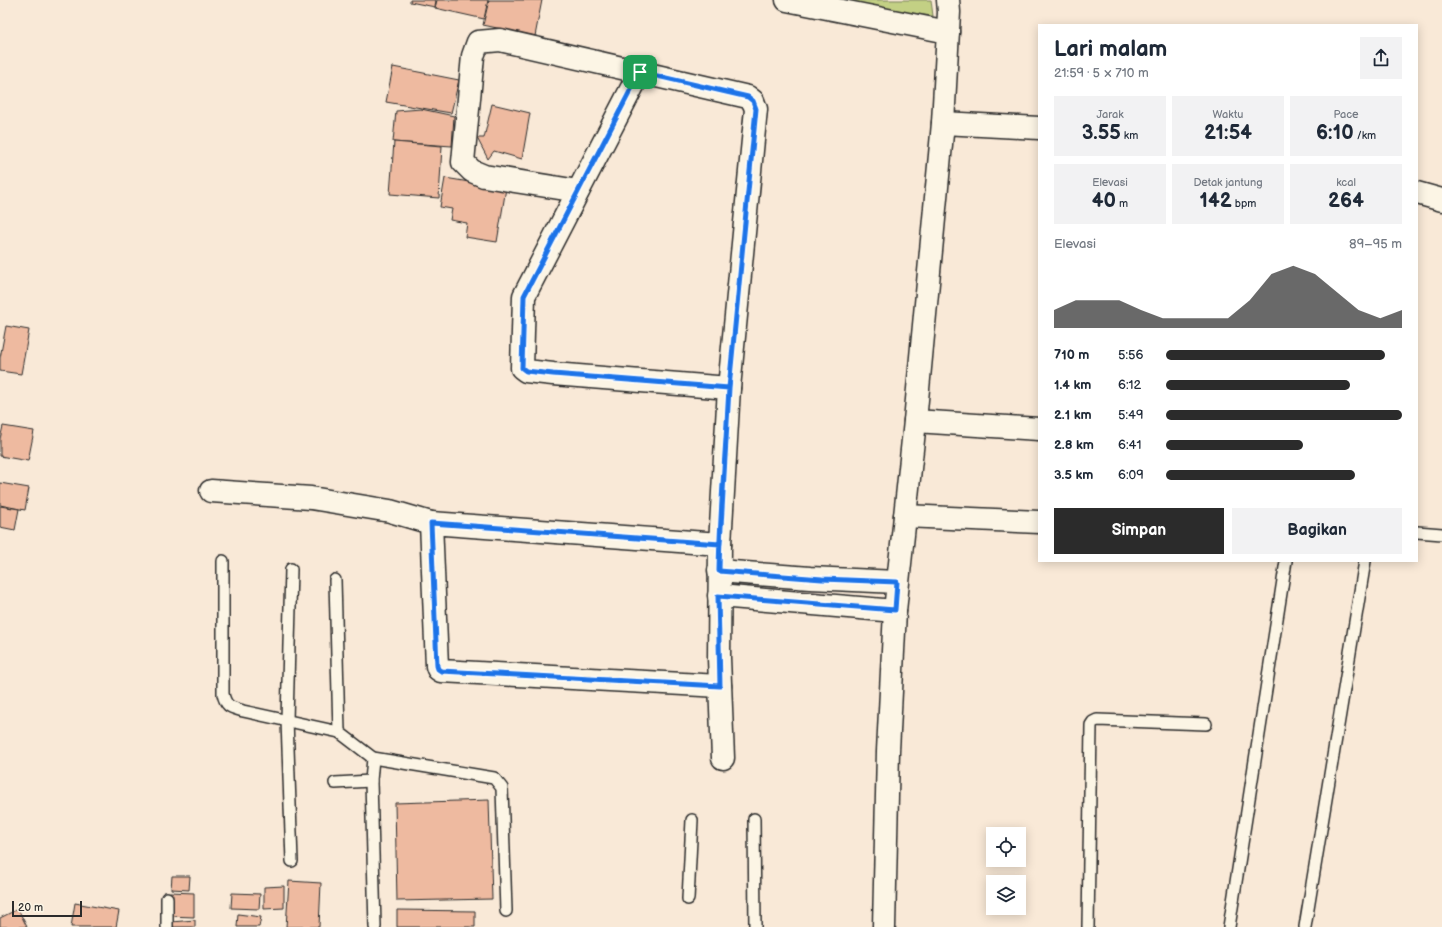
<!DOCTYPE html>
<html lang="id">
<head>
<meta charset="utf-8">
<style>
	body { margin:0; font-family:"Balsamiq Sans",sans-serif; background:#f2f2f3; color:#1f2937; height:100vh; display:flex; flex-direction:column; font-size:15px; white-space:nowrap }
	* { box-sizing:border-box; margin:0 }
	p { font-size:13px; color:#747a83 }
	.icon { flex:none; width:22px; height:22px; fill:none; stroke:currentColor; stroke-width:2; stroke-linecap:round; stroke-linejoin:round }
	.map { position:relative; flex:1; overflow:hidden }
	.details { position:absolute; left:1038px; top:24px; width:380px; height:538px; display:flex; flex-direction:column; background:#fff; border-radius:0px; box-shadow:0 2px 10px #0003 }
	.details>* { flex:none }
	.fabs { position:absolute; left:986px; top:827px; display:grid; gap:8px }
	.fabs a { display:grid; place-items:center; width:40px; height:40px; border-radius:0px; background:#fff; box-shadow:0 2px 10px #0003; font-size:20px }
	.scale { position:absolute; left:12px; bottom:10px; width:70px; box-sizing:border-box; padding-left:4px; border:2px solid #2b2b2b; border-top:0; font-size:11px; line-height:14px; white-space:nowrap; color:#2b2b2b; -webkit-text-stroke:3px #fcf5e5; paint-order:stroke }
	.pin { position:absolute; display:grid; place-items:center; width:34px; height:34px; color:#fff; margin:-17px; border-radius:8px; box-shadow:0 2px 6px #0006 }
	.round { display:grid; place-items:center; flex:none; width:42px; height:42px; border-radius:0px; background:#f2f2f3 }
	.summary { display:flex; align-items:center; justify-content:space-between; height:68px; padding:0 16px }
	h1 { font-size:22px; font-weight:700; line-height:30px }
	.metrics { display:grid; grid-template-columns:repeat(3,1fr); gap:6px; height:68px; padding:4px 16px }
	.metrics div { display:grid; align-content:center; border-radius:0px; background:#f2f2f3; text-align:center }
	.metrics b { font-size:20px; font-weight:700 }
	.metrics small { font-size:11px; font-weight:400 }
	.metrics p { font-size:11px }
	.chart { height:112px; padding:8px 16px }
	.chart p { display:flex; justify-content:space-between }
	.chart svg { width:100%; height:72px; margin-top:4px; fill:#2b2b2b; opacity:.7 }
	.primary-button { display:flex; gap:8px; margin-top:auto; padding:8px 16px }
	.primary-button a { flex:1; height:46px; border-radius:0px; background:#2b2b2b; color:#fff; font-size:16px; font-weight:700; line-height:46px; text-align:center }
	.primary-button a+a { background:#f2f2f3; color:#1f2937 }
	ul { padding:0 16px; list-style:none; font-size:13px }
	li { display:grid; grid-template-columns:64px 48px 1fr; align-items:center; height:30px }
	li i { height:10px; border-radius:5px; background:#2b2b2b }
	.map>svg:first-child { display:block }
</style>
</head>
<body>
<div class="map">
<svg width="1442" height="927" viewBox="0 0 1442 927">
	<rect width="100%" height="100%" fill="#f9e9d7"/>
	<filter id="ink" filterUnits="userSpaceOnUse"><feTurbulence type="fractalNoise" baseFrequency=".025" numOctaves="2"/><feDisplacementMap in="SourceGraphic" scale="8" xChannelSelector="R" yChannelSelector="G"/><feConvolveMatrix kernelMatrix="1 2 1 2 8 2 1 2 1" color-interpolation-filters="sRGB"/></filter>
	<g filter="url(#ink)">
		<path fill="#c3d084" stroke="#777e58" d="M826 0H931L933 16 862 8Z"/>
		<g fill="#eebaa0" stroke="#2b2b2b">
			<path d="M410 0H436L435 7 410 2Z"/>
			<path d="M437 0H488L484 19 435 8Z"/>
			<path d="M489 0H542L535 36 483 25Z"/>
			<path d="M393 67 459 80 451 113 386 102Z"/>
			<path d="M492 104 530 113 522 159 494 151 488 159 477 138H484Z"/>
			<path d="M421 109 454 116 452 146 393 142 396 111Z"/>
			<path d="M394 142 442 146 439 198 390 194Z"/>
			<path d="M445 178 506 188 497 242 465 237 467 223 450 220 452 209 440 207Z"/>
			<path d="M6 326 29 330 21 374 0 371V358Z"/>
			<path d="M3 426 34 431 28 461 0 456V439Z"/>
			<path d="M0 483 29 488 25 510 0 505Z"/>
			<path d="M0 506 19 509 15 530 0 527Z"/>
			<path d="M489 800 492 899 397 901 395 803Z"/>
			<path d="M172 876H190L189 890 171 889Z"/>
			<path d="M289 881 321 883 319 927H286Z"/>
			<path d="M284 886V908L264 909V887Z"/>
			<path d="M170 892 194 893V917L169 916Z"/>
			<path d="M232 893 260 894 259 909 231 908Z"/>
			<path d="M75 903 119 911 116 927H71Z"/>
			<path d="M18 909 27 927H0V918Z"/>
			<path d="M397 910 475 911V927H397Z"/>
			<path d="M238 914 261 917 259 927H237Z"/>
			<path d="M195 920V927H171V922Z"/>
		</g>
		<g fill="none" stroke-linecap="round" stroke-linejoin="round">
			<defs>
				<g id="lane">
					<path d="M1417 532 1442 534"/>
					<path d="M223 561V694C226 707 230 707 243 711L339 732 373 758 494 778 502 788 506 911"/>
					<path d="M291 569 287 720 292 861"/>
					<path d="M335 580 339 732"/>
					<path d="M373 758 371 781 375 927"/>
					<path d="M335 783 371 781"/>
					<path d="M754 819 755 927"/>
					<path d="M167 898V927"/>
					<path d="M688 899 692 820"/>
					<path d="M1088 927 1091 725 1093 722 1097 720 1206 724"/>
					<path d="M1229 927 1286 561"/>
					<path d="M1305 927 1365 561"/>
				</g>
				<g id="street">
					<path d="M787 0 948 32"/>
					<path d="M640 72 524 296 522 368 526 371 553 374 729 388"/>
					<path d="M943 123 1039 128"/>
					<path d="M578 191 484 176 472 171 463 162 473 56 478 42 500 40 748 97 753 101 756 109 729 388 720 544 719 658 723 758"/>
					<path d="M1417 193 1442 200"/>
					<path d="M915 421 1039 429"/>
					<path d="M211 491 311 498 390 511 431 523"/>
					<path d="M905 516 1039 522"/>
					<path d="M720 544 431 523 437 666 438 669 441 671 720 686"/>
					<path d="M719 571 810 578 897 582"/>
					<path d="M719 596 895 611"/>
					<path d="M884 927 888 751 895 611 915 421 943 123 949 12 948 0"/>
				</g>
			</defs>
			<use href="#lane" stroke="#2b2b2b" stroke-width="14"/>
			<use href="#street" stroke="#2b2b2b" stroke-width="25"/>
			<use href="#lane" stroke="#fcf5e5" stroke-width="11"/>
			<use href="#street" stroke="#fcf5e5" stroke-width="22"/>
		</g>
	</g>
	<g fill="none" stroke-linecap="round" stroke-linejoin="round" filter="url(#ink)">
		<defs>
			<path id="route" d="M640 72 748 97 753 101 756 109 729 388 720 544 431 523 437 666 438 669 441 671 720 686 718 596 895 610 897 582 822 579 719 571C720 510 726 449 729 388L553 374 526 371 522 368 524 296 640 72"/>
		</defs>
		<use href="#route" stroke="#fff" stroke-width="8"/>
		<use href="#route" stroke="#1a73e8" stroke-width="5"/>
	</g>
</svg>
<div class="fabs">
<a><svg class="icon" aria-label="locate" viewBox="0 0 24 24"><circle cx="12" cy="12" r="6"/><path d="M12 2v4M12 18v4M2 12h4M18 12h4"/></svg></a>
<a><svg class="icon" aria-label="layers" viewBox="0 0 24 24"><path d="M12 4l9 5-9 5-9-5zM3 14l9 5 9-5"/></svg></a>
</div>
<div class="scale">20 m</div>
<div class="pin" style="left:640px;top:72px;background:#1e9e55"><svg class="icon" aria-label="arrive" viewBox="0 0 24 24"><path d="M6 21V4h12l-3 4 3 4H6"/></svg></div>
<section class="details">
<div class="summary"><div><h1>Lari malam</h1><p>21:59 · 5 × 710 m</p></div><a class="round"><svg class="icon" aria-label="share" viewBox="0 0 24 24"><path d="M12 15V3M7 8l5-5 5 5M5 13v7h14v-7"/></svg></a></div>
<div class="metrics">
<div><p>Jarak</p><b>3.55<small> km</small></b></div>
<div><p>Waktu</p><b>21:54</b></div>
<div><p>Pace</p><b>6:10<small> /km</small></b></div>
</div>
<div class="metrics">
<div><p>Elevasi</p><b>40<small> m</small></b></div>
<div><p>Detak jantung</p><b>142<small> bpm</small></b></div>
<div><p>kcal</p><b>264</b></div>
</div>
<div class="chart"><p><span>Elevasi</span>89–95 m</p>
<svg viewBox="0 0 160 44" preserveAspectRatio="none"><path d="M0 44V33L10 27L20 27L30 27L40 33L50 38L60 38L70 38L80 38L90 27L100 11L110 6L120 11L130 22L140 33L150 38L160 33V44z"/></svg>
</div>
<ul>
<li><b>710 m</b>5:56<i style="width:93%"></i></li>
<li><b>1.4 km</b>6:12<i style="width:78%"></i></li>
<li><b>2.1 km</b>5:49<i style="width:100%"></i></li>
<li><b>2.8 km</b>6:41<i style="width:58%"></i></li>
<li><b>3.5 km</b>6:09<i style="width:80%"></i></li>
</ul>
<div class="primary-button"><a>Simpan</a><a>Bagikan</a></div>
</section>
</div>
</body>
</html>
